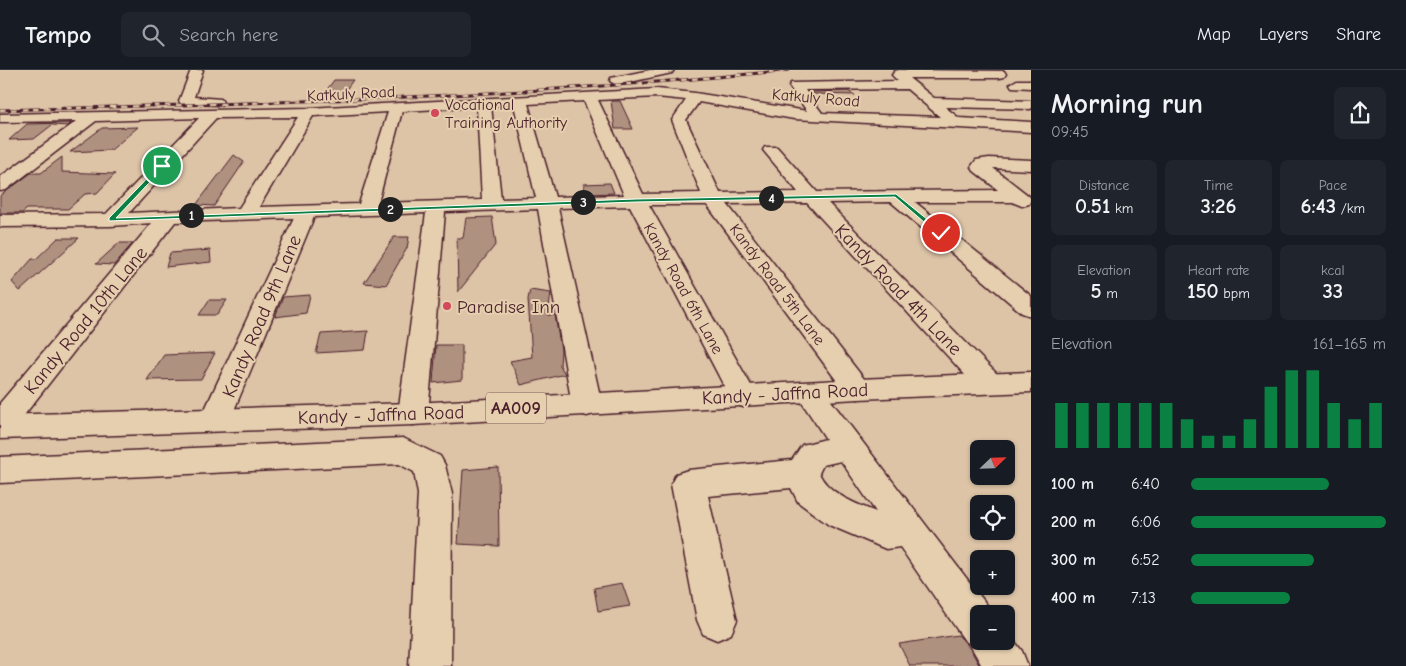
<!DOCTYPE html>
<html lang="en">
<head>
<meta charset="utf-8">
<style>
	body { margin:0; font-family:"Comic Neue",sans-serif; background:#20242c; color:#f1f3f6; height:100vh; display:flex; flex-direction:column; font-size:19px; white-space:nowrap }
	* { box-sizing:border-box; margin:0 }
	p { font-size:16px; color:#9ea1a6 }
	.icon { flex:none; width:28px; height:28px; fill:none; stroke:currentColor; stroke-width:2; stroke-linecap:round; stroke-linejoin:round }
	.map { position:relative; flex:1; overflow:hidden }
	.sheet { display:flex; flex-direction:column; background:#171b24; width:375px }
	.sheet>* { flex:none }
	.needle { width:32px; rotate:67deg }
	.controls { position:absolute; left:970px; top:370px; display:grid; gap:10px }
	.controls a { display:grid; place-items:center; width:45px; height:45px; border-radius:8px; background:#171b24; box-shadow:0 1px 4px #0004; font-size:25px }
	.pin { position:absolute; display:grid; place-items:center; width:42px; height:42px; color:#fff; margin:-21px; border:2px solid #fff; border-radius:50%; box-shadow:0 1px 5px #0007 }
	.km { position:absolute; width:25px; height:25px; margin:-12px; border-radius:50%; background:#222; color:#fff; font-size:14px; line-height:25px; text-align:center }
	.round { display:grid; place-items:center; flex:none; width:52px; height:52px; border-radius:8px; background:#20242c }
	.summary { display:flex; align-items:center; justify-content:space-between; height:85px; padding:0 20px }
	h1 { font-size:28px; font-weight:700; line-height:38px }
	.stats { display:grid; grid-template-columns:repeat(3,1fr); gap:8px; height:85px; padding:5px 20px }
	.stats div { display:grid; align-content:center; border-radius:8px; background:#20242c; text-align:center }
	.stats b { font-size:21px; font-weight:700 }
	.stats small { font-size:14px; font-weight:400 }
	.stats p { font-size:14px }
	.chart { height:140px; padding:10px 20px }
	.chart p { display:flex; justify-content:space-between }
	.chart svg { width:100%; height:90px; margin-top:5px; stroke:#0b8043; stroke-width:6 }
	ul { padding:0 20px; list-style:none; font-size:16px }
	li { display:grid; grid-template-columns:80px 60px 1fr; align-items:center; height:38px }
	li i { height:12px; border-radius:6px; background:#0b8043 }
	header { display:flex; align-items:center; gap:30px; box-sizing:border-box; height:70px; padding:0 25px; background:#171b24; border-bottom:1px solid #363941 }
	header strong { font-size:24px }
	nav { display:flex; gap:28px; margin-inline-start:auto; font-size:18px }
	.search { width:350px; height:45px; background:#20242c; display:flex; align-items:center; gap:12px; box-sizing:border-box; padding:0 18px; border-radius:8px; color:#9ea1a6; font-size:19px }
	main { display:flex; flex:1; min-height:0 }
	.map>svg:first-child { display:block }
</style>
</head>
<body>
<header>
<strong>Tempo</strong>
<div class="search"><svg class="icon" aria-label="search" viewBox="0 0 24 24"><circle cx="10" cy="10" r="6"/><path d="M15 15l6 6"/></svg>Search here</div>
<nav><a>Map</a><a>Layers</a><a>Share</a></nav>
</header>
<main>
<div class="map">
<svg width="1031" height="596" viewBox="0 0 1031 596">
	<rect width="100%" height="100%" fill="#ddc4a7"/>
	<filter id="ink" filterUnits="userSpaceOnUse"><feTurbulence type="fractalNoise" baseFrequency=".02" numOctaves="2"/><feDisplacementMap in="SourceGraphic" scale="10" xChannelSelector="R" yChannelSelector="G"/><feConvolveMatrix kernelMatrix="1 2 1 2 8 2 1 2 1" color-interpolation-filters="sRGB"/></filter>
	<g filter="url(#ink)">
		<g fill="#af9180" stroke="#4a1f2b">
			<path d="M334 10H353L342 25H323Z"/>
			<path d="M848 21 855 25 814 24 811 22Z"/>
			<path d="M611 31H620L633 59H615Z"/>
			<path d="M71 53 68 56 52 55 34 69 9 70 27 54Z"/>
			<path d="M138 57 111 80 70 82 102 58Z"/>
			<path d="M234 85 244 92 214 136 196 135Z"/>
			<path d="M62 87V102L115 104 97 123 85 124 68 139H27L22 143H0V126L31 103H41Z"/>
			<path d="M610 113 614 123 587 124 583 114Z"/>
			<path d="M492 147 496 174 458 222 457 168H463L466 148Z"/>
			<path d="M394 167H409L407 178 386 215 364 213Z"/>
			<path d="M58 168H79L20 221 12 212 32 189H36Z"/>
			<path d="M119 173H133L114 195 96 194Z"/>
			<path d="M210 180 211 192 166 197 170 183Z"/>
			<path d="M530 220 551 223 548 245H555L561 280 560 296 565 304 521 315 510 291 532 287 528 229Z"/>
			<path d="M310 225 306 243 275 247 283 227Z"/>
			<path d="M209 230H227L217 245H199Z"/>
			<path d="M368 261 365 280 316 283 321 264Z"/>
			<path d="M436 275H462V310L433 313Z"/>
			<path d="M215 283 201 309 147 310 164 285Z"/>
			<path d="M498 397 499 476 458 474 463 400Z"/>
			<path d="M622 513 630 536 598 541 594 518Z"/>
			<path d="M958 565 967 574 980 596H910L899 574Z"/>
		</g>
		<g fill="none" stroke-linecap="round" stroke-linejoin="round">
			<defs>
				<g id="minor">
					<path d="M191 0H203L194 27 221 29 223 32 221 35 181 34 179 31Z"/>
					<path d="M650 0H674L672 3 616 15 610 11 611 8Z"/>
					<path d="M899 0 1004 1 1006 4 1004 7 1000 8H909L934 28 1031 31V39L945 37 959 48 1031 52V62L794 49 699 32 686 50 720 123 798 122 763 80 765 77H777L817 122 998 120 974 101 971 97 976 90 989 88 1031 90V100L993 98 1029 126 1031 129 1029 134 1022 136 1012 132H915L1031 226V246L1022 243 891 132 828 133 998 305 1002 312 998 319 988 322 978 319 807 133 727 134 872 319 868 326 858 329 848 326 707 135H649L757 326 753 333 743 337 733 333 630 136 558 138 602 335 597 343 587 346 577 343 572 335 538 139 445 142 428 344 424 352 413 355 402 352 398 344 426 143 314 147 230 350 226 358 215 361 204 358 200 350 294 148 175 152 11 362 0 366V333L152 153 111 156 0 157V145L106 144 199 48 96 51 6 120 0 121V107L77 51 0 52V44L308 38 657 19 695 23 807 41 789 16 791 13 898 11 892 5 895 1ZM907 19 940 47 822 43 805 20ZM657 27 686 30 672 50 701 123 643 124 598 30ZM584 31 624 125 555 127 528 34ZM514 35 536 128 501 129 491 36ZM477 37 482 130 378 133 402 41ZM388 42 359 134 259 137 313 46ZM298 47 239 138 129 143 216 48Z"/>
					<path d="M1017 10H1031V18L1012 17 1010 14Z"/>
					<path d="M809 312 819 315 993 543 979 544V571H1006V560L1022 581 1028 596H982L969 573 965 571 900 477 886 479 829 455 798 432 791 418 708 426 737 550 731 564 717 570 703 564 697 550 671 414 676 404 688 400 792 390 802 375 826 369 795 322 799 315ZM841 391 876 442C857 434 828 424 819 403L823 395Z"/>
					<path d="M403 368 440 386 445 395 452 424 451 596H409L418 424 414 402 399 394 0 413V387Z"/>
				</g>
				<path id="highway" d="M1031 302V322L858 329 413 355 0 369V345L413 333 858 309Z"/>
			</defs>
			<use href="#minor" stroke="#4a1f2b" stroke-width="3"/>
			<use href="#highway" stroke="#4a1f2b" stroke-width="3"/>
			<use href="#minor" fill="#e6cfaf" fill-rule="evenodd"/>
			<use href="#highway" fill="#e6cfaf" fill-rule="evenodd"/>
			<defs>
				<path id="rail" d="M0 40C264 33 527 27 789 0"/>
			</defs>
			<use href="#rail" stroke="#4a1f2b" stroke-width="3"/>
			<use href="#rail" stroke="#e6cfaf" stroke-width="2" stroke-dasharray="5.5" stroke-linecap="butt"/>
		</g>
	</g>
	<path fill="#0b8043" stroke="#fff" d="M160 95 165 96 116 148 636 129 896 124 944 163 939 165 895 127 636 132 109 151V148Z"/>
	<g fill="#d1495b" stroke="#e6cfaf" stroke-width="2">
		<circle cx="435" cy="43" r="5"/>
		<circle cx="447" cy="236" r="5"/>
	</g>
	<g text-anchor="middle" stroke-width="4" stroke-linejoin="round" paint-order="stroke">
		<g font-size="16" fill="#4a1f2b" stroke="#e6cfaf">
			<text transform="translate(351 23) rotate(-3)" y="6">Katkuly Road</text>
			<text transform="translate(816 27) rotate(5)" y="6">Katkuly Road</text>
			<text transform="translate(778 214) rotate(53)" y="6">Kandy Road 5th Lane</text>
			<text transform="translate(684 218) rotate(61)" y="6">Kandy Road 6th Lane</text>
		</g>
		<g font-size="16" fill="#4a1f2b" stroke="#e6cfaf" text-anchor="start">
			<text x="445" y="40">Vocational<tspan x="445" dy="18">Training Authority</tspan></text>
		</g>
		<rect fill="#e6cfaf" stroke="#795453" stroke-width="1" x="486" y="322.5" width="60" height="31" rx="4"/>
		<g font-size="18" font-weight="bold" fill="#4a1f2b">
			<text x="516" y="344">AA009</text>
		</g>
		<g font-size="19" fill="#4a1f2b" stroke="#e6cfaf">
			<text transform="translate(899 219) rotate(46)" y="7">Kandy Road 4th Lane</text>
			<text transform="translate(261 246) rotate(-67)" y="7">Kandy Road 9th Lane</text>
			<text transform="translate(85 250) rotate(-51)" y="7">Kandy Road 10th Lane</text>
			<text transform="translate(785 323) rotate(-3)" y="7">Kandy - Jaffna Road</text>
			<text transform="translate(381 344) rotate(-2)" y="7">Kandy - Jaffna Road</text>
		</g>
		<g font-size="19" fill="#4a1f2b" stroke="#e6cfaf" text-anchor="start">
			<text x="457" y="243">Paradise Inn</text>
		</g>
	</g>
</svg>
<div class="controls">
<a><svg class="needle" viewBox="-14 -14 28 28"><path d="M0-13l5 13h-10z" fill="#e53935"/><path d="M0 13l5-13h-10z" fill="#9ea1a6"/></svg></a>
<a><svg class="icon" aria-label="locate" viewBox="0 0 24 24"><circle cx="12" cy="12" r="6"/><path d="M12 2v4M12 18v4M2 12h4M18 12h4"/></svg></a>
<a>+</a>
<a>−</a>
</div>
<div class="pin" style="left:162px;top:96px;background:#1e9e55"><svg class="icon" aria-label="arrive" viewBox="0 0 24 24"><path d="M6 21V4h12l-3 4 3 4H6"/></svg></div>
<div class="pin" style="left:941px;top:163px;background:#d93025"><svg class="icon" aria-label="check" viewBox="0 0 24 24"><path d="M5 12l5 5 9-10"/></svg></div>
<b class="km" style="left:191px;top:145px">1</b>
<b class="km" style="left:390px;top:139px">2</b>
<b class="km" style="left:583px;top:132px">3</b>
<b class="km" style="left:771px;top:128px">4</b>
</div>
<section class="sheet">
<div class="summary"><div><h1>Morning run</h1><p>09:45</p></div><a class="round"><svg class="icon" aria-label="share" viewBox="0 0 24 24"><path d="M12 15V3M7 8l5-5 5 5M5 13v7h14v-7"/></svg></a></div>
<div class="stats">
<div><p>Distance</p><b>0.51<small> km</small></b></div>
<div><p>Time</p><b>3:26</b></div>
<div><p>Pace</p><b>6:43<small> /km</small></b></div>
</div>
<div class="stats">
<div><p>Elevation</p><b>5<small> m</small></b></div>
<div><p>Heart rate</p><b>150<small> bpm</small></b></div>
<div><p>kcal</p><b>33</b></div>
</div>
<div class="chart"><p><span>Elevation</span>161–165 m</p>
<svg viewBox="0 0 160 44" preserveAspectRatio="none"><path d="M5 44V22M15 44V22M25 44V22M35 44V22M45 44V22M55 44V22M65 44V30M75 44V38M85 44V38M95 44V30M105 44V14M115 44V6M125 44V6M135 44V22M145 44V30M155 44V22"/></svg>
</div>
<ul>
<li><b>100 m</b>6:40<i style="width:71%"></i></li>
<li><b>200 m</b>6:06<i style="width:100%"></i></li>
<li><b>300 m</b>6:52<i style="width:63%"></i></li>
<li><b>400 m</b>7:13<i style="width:51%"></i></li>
</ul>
</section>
</main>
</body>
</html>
